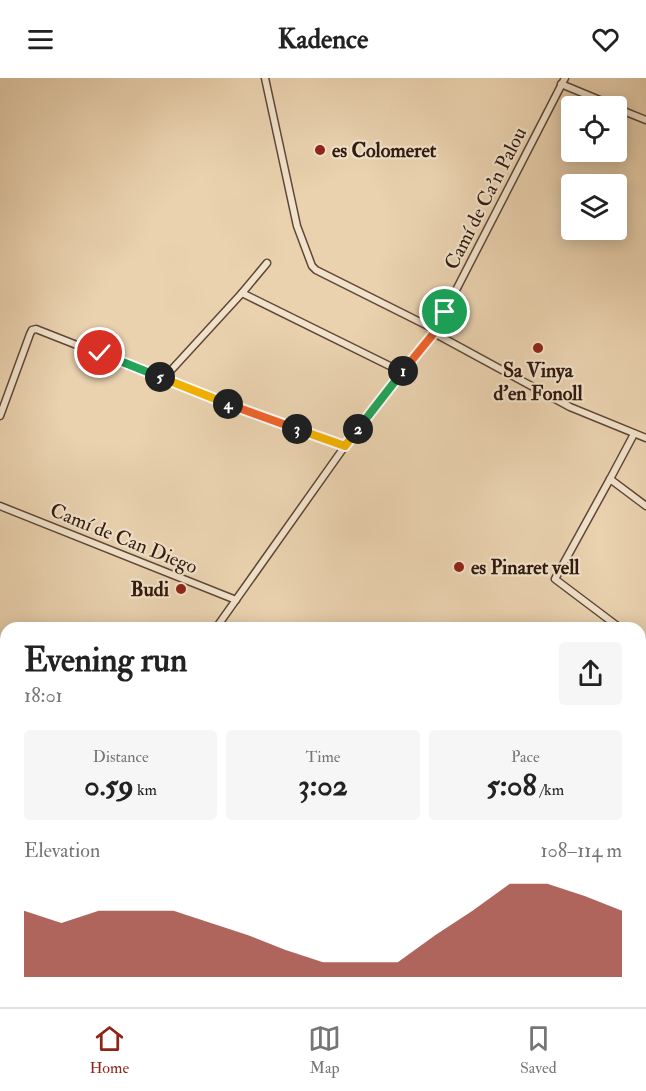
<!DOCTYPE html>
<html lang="en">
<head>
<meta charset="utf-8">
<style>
	body { margin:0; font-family:"IM FELL Double Pica",serif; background:#f6f6f6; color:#222; height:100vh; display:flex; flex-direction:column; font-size:22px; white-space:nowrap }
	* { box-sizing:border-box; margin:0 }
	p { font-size:20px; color:#767676 }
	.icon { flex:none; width:33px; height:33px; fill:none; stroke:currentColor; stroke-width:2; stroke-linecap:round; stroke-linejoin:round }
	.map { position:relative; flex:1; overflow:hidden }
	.side { position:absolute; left:0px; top:544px; width:646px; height:386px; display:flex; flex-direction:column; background:#fff; border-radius:18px 18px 0 0; box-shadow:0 3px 15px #0003 }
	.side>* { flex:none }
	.buttons { position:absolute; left:561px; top:18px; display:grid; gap:12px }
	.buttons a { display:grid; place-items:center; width:66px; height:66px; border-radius:6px; background:#fff; box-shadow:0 3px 15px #0003; font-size:30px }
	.pin { position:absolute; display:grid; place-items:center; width:51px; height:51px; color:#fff; margin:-26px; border:3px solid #fff; border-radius:50%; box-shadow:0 2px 6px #0007 }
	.km { position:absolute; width:30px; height:30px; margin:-15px; border-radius:50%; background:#222; color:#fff; font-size:16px; line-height:30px; text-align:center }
	.round { display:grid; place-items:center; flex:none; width:63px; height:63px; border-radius:6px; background:#f6f6f6 }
	.headline { display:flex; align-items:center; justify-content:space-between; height:102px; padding:0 24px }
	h1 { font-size:33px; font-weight:800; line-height:45px }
	.stats { display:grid; grid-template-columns:repeat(3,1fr); gap:9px; height:102px; padding:6px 24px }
	.stats div { display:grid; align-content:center; border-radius:6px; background:#f6f6f6; text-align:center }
	.stats b { font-size:30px; font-weight:800 }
	.stats small { font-size:16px; font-weight:400 }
	.stats p { font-size:16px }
	.chart { height:168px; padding:12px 24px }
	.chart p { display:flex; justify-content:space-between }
	.chart svg { width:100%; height:108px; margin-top:6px; fill:#8f2418; opacity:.7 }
	header { display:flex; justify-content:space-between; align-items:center; height:78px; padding:0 24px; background:#fff; font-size:27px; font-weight:800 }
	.menu { display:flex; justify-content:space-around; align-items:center; height:84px; border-top:2px solid #e0e0e0; background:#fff; font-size:16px; color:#767676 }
	.menu a { display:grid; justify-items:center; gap:3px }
	.menu .active { color:#8f2418 }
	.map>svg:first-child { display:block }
</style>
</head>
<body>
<header><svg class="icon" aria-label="menu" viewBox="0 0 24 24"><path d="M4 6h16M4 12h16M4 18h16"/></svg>Kadence<svg class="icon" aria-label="heart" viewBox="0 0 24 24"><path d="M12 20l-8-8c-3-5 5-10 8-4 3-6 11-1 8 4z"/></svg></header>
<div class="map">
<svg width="646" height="929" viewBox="0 0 646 929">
	<defs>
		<pattern id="grass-dots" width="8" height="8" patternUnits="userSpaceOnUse" patternTransform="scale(1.5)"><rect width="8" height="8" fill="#b0bd90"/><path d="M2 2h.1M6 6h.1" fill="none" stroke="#98a27b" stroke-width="1.8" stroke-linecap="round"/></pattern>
	</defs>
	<rect width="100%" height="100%" fill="#ead2af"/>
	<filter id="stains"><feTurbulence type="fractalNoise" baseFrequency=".00333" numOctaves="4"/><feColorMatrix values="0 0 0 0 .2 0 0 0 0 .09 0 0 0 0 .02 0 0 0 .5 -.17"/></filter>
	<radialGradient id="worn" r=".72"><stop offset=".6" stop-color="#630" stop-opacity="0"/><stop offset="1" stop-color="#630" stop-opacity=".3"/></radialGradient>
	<path fill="url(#grass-dots)" stroke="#706b4e" stroke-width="1.5" d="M646 625V786L641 797 640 627Z"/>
	<path fill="#b0bd90" stroke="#706b4e" stroke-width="1.5" d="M0 776 6 779V845L0 843V834L3 826 0 824Z"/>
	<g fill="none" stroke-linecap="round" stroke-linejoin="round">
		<g stroke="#6e786e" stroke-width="1.5">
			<path d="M640 617 646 615"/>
			<path d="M185 929 190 924"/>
		</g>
		<defs>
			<g id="minor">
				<path d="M265 0 297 148 312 188 316 192 436 252"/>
				<path d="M561 6 614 28"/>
				<path d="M616 30 646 42"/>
				<path d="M242 215 267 185"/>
				<path d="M434 255 570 329 646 360"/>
				<path d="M164 300 242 215 402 294"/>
				<path d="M0 338 30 256 32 252 36 251 214 321 345 368"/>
				<path d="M634 356 610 401 646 428"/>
				<path d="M610 401 555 501 620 550"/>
				<path d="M0 428 236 522"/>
				<path d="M216 550 345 368 402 294 434 255 565 0"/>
				<path d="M640 566 646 570"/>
				<path d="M640 858 646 861"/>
				<path d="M640 877 646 866"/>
				<path d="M640 913 646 916"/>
				<path d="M0 919 6 905"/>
				<path d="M395 924 421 929"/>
				<path d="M555 924 566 929 572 927 573 924"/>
				<path d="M600 924 609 929"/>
				<path d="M280 925V924"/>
				<path d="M43 929 45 924"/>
				<path d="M86 929 88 924"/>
				<path d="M201 929 207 924"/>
				<path d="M244 929 246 924"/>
				<path d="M311 929 312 924"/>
				<path d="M377 929 378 924"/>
				<path d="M468 929 469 924"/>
				<path d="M537 929 539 924"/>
				<path d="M616 929 618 924"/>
			</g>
		</defs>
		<use href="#minor" stroke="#5e4736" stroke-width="9"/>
		<use href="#minor" stroke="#f1e2cb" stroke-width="6"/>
	</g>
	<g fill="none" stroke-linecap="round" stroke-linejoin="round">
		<defs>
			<path id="split-1" d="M403 293 434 255 445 234"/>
			<path id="split-2" d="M358 351 403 293"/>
			<path id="split-3" d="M297 351 345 368 358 351"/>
			<path id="split-4" d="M228 326 297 351"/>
			<path id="split-5" d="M160 299 228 326"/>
			<path id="split-6" d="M100 275 160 299"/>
		</defs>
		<use href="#split-1" stroke="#fff" stroke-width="12"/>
		<use href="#split-2" stroke="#fff" stroke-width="12"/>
		<use href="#split-3" stroke="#fff" stroke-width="12"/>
		<use href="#split-4" stroke="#fff" stroke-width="12"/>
		<use href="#split-5" stroke="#fff" stroke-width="12"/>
		<use href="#split-6" stroke="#fff" stroke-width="12"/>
		<use href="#split-1" stroke="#f0652b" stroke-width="8"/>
		<use href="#split-2" stroke="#22a559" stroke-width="8"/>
		<use href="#split-3" stroke="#f5b400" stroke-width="8"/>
		<use href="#split-4" stroke="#f0652b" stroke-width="8"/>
		<use href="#split-5" stroke="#f5b400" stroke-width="8"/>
		<use href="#split-6" stroke="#22a559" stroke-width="8"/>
	</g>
	<g fill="#8f2418" stroke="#f1e2cb" stroke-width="2">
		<circle cx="320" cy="72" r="6"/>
		<circle cx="538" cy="270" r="6"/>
		<circle cx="459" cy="489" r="6"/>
		<circle cx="181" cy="511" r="6"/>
	</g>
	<g text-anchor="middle" stroke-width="4.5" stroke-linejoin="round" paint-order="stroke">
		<g font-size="20" font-weight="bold" fill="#30190d" stroke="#f1e2cb" text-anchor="start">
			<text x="332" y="79">es Colomeret</text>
			<text x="538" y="299" text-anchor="middle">Sa Vinya<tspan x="538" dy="23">d'en Fonoll</tspan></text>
			<text x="471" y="496">es Pinaret vell</text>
			<text x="169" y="518" text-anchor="end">Budi</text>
		</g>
		<g font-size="20" fill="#30190d" stroke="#f1e2cb">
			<text transform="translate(485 120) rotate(-63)" y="7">Camí de Ca'n Palou</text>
			<text transform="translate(124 460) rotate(22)" y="7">Camí de Can Diego</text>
		</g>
	</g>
	<rect width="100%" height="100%" filter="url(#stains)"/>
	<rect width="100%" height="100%" fill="url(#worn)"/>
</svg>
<div class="buttons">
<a><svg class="icon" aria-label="locate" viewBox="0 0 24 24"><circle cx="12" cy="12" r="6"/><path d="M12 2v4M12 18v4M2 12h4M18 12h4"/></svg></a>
<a><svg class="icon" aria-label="layers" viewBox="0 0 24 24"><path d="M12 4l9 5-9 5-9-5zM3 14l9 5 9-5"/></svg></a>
</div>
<div class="pin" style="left:445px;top:234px;background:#1e9e55"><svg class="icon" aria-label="arrive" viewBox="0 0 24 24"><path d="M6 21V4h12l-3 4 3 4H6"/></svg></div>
<div class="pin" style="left:100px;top:275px;background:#d93025"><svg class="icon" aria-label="check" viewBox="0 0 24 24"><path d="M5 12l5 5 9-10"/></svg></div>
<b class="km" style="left:403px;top:293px">1</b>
<b class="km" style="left:358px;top:351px">2</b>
<b class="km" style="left:297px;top:351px">3</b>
<b class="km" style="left:228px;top:326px">4</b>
<b class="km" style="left:160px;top:299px">5</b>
<section class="side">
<div class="headline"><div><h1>Evening run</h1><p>18:01</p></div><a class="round"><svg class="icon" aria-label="share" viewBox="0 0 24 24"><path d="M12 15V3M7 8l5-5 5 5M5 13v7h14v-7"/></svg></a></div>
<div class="stats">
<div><p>Distance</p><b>0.59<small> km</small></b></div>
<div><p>Time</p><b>3:02</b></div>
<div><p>Pace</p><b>5:08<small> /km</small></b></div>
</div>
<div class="chart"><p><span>Elevation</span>108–114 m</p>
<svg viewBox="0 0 160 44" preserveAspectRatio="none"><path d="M0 44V17L10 22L20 17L30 17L40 17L50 22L60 27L70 33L80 38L90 38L100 38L110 27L120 17L130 6L140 6L150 11L160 17V44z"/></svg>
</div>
</section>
</div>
<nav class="menu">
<a class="active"><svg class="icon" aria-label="home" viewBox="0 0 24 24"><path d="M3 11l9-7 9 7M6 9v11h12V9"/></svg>Home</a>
<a><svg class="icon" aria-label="map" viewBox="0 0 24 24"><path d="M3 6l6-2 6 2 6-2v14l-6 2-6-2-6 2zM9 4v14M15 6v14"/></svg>Map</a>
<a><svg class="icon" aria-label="saved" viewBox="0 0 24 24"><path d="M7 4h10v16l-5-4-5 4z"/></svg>Saved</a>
</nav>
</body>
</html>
